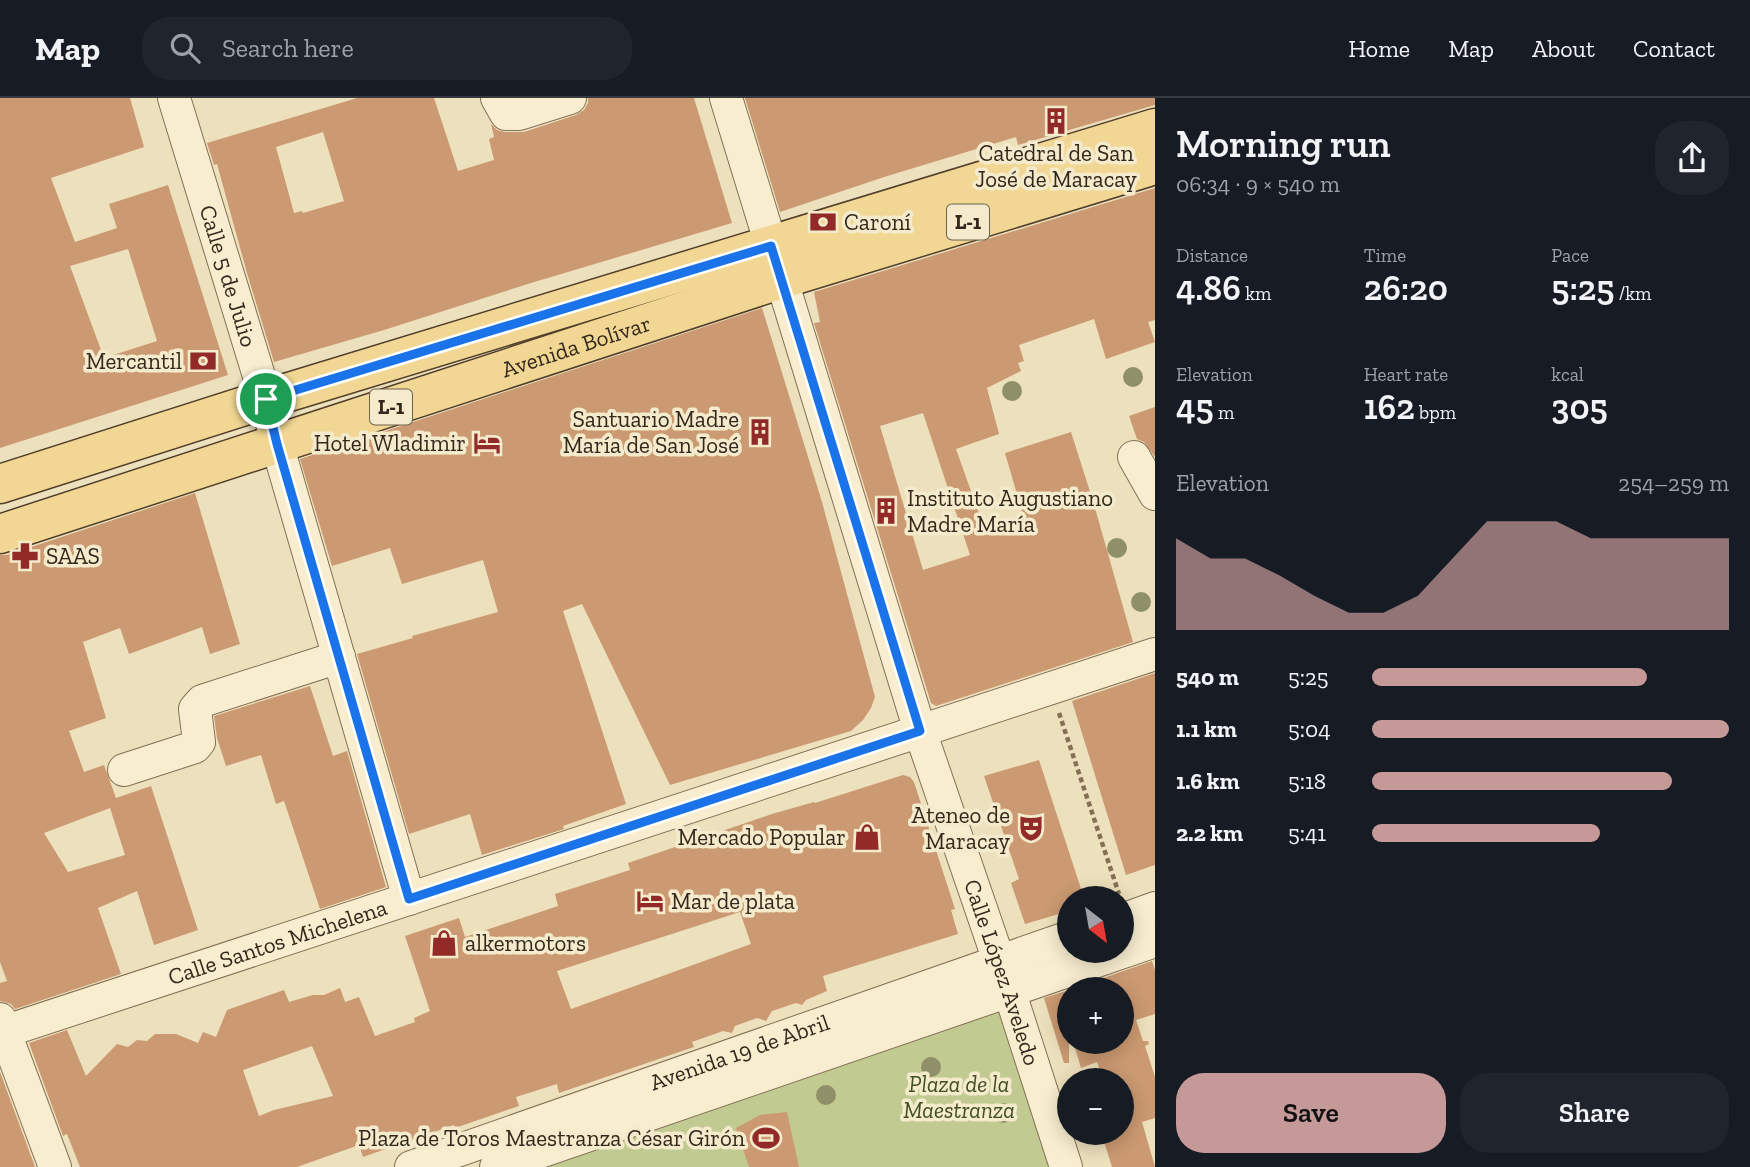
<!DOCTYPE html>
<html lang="en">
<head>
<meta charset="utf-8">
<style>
	body { margin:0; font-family:"Zilla Slab",serif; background:#20242c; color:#f1f3f6; height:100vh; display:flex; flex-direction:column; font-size:26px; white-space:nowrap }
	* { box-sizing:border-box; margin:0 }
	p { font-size:23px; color:#9ea1a6 }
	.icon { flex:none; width:38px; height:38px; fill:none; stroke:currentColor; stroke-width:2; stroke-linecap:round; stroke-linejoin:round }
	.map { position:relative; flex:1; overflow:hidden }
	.details { display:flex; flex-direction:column; background:#171b24; width:595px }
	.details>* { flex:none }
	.needle { width:46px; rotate:149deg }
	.tools { position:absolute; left:1057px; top:788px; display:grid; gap:14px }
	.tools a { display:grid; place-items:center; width:77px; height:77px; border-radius:50%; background:#171b24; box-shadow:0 4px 18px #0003; font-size:35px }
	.pin { position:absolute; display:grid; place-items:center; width:60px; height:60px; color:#fff; margin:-30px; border:4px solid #fff; border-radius:50%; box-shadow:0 2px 7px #0007 }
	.round { display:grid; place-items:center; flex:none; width:74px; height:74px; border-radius:28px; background:#20242c }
	.headline { display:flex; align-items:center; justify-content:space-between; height:119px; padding:0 21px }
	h1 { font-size:38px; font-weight:600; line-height:52px }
	.figures { display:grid; grid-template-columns:repeat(3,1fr); gap:10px; height:119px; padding:7px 21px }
	.figures div { display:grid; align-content:center }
	.figures b { font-size:35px; font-weight:600 }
	.figures small { font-size:19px; font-weight:400 }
	.figures p { font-size:19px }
	.chart { height:196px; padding:14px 21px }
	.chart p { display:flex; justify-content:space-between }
	.chart svg { width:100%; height:126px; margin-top:7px; fill:#c69999; opacity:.7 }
	.primary-button { display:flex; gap:14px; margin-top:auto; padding:14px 21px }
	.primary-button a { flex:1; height:80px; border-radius:28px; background:#c69999; color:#111; font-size:28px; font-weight:600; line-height:80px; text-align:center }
	.primary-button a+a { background:#20242c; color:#f1f3f6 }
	ul { padding:0 21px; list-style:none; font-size:23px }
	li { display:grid; grid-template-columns:112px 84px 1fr; align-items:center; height:52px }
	li i { height:18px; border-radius:9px; background:#c69999 }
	header { display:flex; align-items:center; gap:42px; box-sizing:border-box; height:98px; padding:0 35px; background:#171b24; border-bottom:2px solid #363941 }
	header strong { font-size:33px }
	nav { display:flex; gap:38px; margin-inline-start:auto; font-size:24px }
	.search { width:490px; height:63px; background:#20242c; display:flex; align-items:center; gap:18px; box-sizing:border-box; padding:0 24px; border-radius:28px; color:#9ea1a6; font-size:26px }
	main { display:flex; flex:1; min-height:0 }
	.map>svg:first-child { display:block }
</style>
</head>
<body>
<header>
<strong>Map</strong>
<div class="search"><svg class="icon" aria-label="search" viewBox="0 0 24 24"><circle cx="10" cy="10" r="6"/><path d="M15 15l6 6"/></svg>Search here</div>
<nav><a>Home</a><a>Map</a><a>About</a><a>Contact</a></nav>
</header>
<main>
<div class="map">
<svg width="1155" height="1069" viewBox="0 0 1155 1069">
	<rect width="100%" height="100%" fill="#ede0bc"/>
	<path fill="#c1ca91" d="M1004 911 1055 1069H535Z"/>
	<g fill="#cb9a72" fill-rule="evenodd">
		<path d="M0 0H130L144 49 51 80 75 144 117 130 109 106 168 87 228 277 0 350ZM128 151 157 243 104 260 70 168Z"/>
		<path d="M357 0H434L458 73 494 62 489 41 494 39 491 26 497 32 505 34H524L576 17 584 12 588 5V0H694L732 125 531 185 384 232 274 264 247 175 217 66 214 67 207 45ZM323 34 344 103 303 115 302 113 294 115 276 49Z"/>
		<path d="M745 0H1155V7L1018 47 1016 39 884 79 780 114Z"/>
		<path d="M1155 90V222L1148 224 1155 244 1106 261 1094 221 1019 247 1024 263 1018 265 1021 273 987 290 999 336 956 351 986 435 1025 424 1005 355 1071 334 1093 403 1133 544 936 608 931 605 814 225 820 224 814 194ZM923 315 970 457 923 472 880 328Z"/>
		<path d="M762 210 822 404 875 599 871 610 863 622 851 633 670 687 582 506 563 513 626 706 563 728 564 731 482 757 470 716 409 736 357 556 413 540 412 538 498 514 483 462 402 486 390 450 332 468 300 361Z"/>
		<path d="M1155 309V359L1144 344 1137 341 1129 318Z"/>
		<path d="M195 395 240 546 210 556 202 529 129 556 120 530 83 544 106 620 69 633 84 674 104 667 116 700 151 688 198 832 154 847 137 793 98 810 121 876 15 911 11 906 0 903V885L7 883 0 864V457H7ZM110 710 125 757 68 774 44 735Z"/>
		<path d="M1155 575V767L1126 777 1072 603Z"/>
		<path d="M310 588 333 658 347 653 386 789 320 811 284 703 276 706 261 657 226 668 217 640 214 618Z"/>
		<path d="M1039 662 1084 800H1069V813L1025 826 1011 785 1019 781 984 678Z"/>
		<path d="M903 677 910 679 914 684 955 811 951 812 958 836 823 878 827 893 806 902 802 907 796 905 772 913 766 923 757 920 735 928 732 935 723 933 692 944 694 949 559 995 557 986 516 999 519 1008 455 1030 454 1027 363 1059 359 1047 297 1069H80L67 1036 63 1038 29 945 67 932 86 978 117 946 128 949 137 942 147 943 155 936H176L198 945 203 934 216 939 227 912 284 892 289 904 313 897H324L340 890 345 904 359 899 375 938 415 924 414 920 430 913 405 838 459 820 465 839 558 808 555 796 630 772 628 765 772 716 814 704 815 705ZM740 814 751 846 571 911 557 873ZM312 948 333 998 274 1012 259 1018 243 972Z"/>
		<path d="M1152 863 1155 872V916L1136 922 1143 943H1148L1149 946 1145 948 1155 979V1020L1142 1024 1155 1069H1112L1101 1034H1122V982H1103L1097 964 1081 970 1073 943H1122V891H1072Z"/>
		<path d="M1069 892V965H1064L1044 900Z"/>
		<path d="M0 974 35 1069H0Z"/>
		<path d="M787 1014 799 1069H749L736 1030 760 1017Z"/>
	</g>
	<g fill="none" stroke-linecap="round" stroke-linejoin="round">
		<defs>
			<g id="minor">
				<path id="s1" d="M174 0 266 301 277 346 409 801"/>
				<path d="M497 0 506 16H519L570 0"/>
				<path id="s2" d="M726 0 920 633 1009 892 1066 1069"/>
				<path d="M1134 359 1155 396"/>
				<path d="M124 672 195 649 199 644 195 611 202 603 339 559"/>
				<path d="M1122 822 1155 810"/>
				<path d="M0 921 55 1069"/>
				<path id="s3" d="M0 935 1155 556"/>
				<path id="s4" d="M411 1069 1069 839"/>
				<path d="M496 1069 1155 843"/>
			</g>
			<g id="major">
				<path d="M0 386 266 301 1155 30"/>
				<path id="s5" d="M0 436 782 181 1155 67"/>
			</g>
		</defs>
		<use href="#minor" stroke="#847056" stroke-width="34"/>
		<use href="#major" stroke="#513e2b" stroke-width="41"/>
		<path stroke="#847056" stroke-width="4.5" stroke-dasharray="5 3.5" stroke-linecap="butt" d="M1059 615 1119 796"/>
		<use href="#minor" stroke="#f8edcf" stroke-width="32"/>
		<use href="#major" stroke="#f1d793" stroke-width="38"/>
	</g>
	<g fill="#8f9067">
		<circle cx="1133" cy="279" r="10"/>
		<circle cx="1012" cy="293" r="10"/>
		<circle cx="1117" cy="450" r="10"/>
		<circle cx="1141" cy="504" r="10"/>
		<circle cx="931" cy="969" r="10"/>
		<circle cx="826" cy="997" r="10"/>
		<circle cx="1003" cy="1015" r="10"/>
	</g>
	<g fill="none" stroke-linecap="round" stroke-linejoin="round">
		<defs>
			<path id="route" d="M771 148 920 633 409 801 277 346 266 301Z"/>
		</defs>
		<use href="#route" stroke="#fff" stroke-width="14"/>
		<use href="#route" stroke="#1a73e8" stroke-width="9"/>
	</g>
	<defs>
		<symbol id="building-bare" viewBox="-9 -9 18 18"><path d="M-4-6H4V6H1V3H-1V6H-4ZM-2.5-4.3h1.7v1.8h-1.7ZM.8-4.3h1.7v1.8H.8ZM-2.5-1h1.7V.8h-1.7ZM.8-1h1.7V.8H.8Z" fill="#922a27" stroke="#f4eacc" stroke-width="2.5" paint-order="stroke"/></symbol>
		<symbol id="bank-bare" viewBox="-9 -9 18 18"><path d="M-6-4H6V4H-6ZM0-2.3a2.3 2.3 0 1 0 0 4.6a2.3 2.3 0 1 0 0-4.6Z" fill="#922a27" stroke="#f4eacc" stroke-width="2.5" paint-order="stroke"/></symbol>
		<symbol id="hotel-bare" viewBox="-9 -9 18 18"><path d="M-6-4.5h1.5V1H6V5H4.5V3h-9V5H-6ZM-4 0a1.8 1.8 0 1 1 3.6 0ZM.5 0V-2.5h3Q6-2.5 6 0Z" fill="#922a27" stroke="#f4eacc" stroke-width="2.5" paint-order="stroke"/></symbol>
		<symbol id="pharmacy-bare" viewBox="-9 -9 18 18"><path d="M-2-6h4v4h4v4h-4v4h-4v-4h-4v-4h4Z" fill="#922a27" stroke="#f4eacc" stroke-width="2.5" paint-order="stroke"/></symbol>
		<symbol id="theatre-bare" viewBox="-9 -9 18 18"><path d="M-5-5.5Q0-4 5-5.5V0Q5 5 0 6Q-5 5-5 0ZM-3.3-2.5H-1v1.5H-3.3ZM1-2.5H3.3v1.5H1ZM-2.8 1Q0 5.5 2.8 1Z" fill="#922a27" stroke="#f4eacc" stroke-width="2.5" paint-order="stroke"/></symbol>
		<symbol id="shop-bare" viewBox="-9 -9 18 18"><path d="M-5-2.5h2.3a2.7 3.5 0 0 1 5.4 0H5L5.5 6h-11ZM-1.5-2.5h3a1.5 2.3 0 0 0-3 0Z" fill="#922a27" stroke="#f4eacc" stroke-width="2.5" paint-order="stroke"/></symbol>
		<symbol id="stadium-bare" viewBox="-9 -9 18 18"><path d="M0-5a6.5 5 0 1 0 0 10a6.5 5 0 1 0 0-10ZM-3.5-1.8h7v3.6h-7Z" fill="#922a27" stroke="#f4eacc" stroke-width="2.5" paint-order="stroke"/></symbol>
	</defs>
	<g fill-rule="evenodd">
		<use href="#building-bare" x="1037" y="4" width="38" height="38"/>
		<use href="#bank-bare" x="804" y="105" width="38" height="38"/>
		<use href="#bank-bare" x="184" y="244" width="38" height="38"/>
		<use href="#building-bare" x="741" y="315" width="38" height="38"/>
		<use href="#hotel-bare" x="468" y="326" width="38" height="38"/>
		<use href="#building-bare" x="867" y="394" width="38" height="38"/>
		<use href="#pharmacy-bare" x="6" y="439" width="38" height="38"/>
		<use href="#theatre-bare" x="1012" y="711" width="38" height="38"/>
		<use href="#shop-bare" x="848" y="720" width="38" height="38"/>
		<use href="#hotel-bare" x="631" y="784" width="38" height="38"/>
		<use href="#shop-bare" x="425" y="826" width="38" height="38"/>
		<use href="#stadium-bare" x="747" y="1021" width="38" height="38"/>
	</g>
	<g text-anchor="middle" stroke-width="7" stroke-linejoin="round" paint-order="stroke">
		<g fill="#f4eacc" stroke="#6d6250" stroke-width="2">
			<rect x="947" y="106.5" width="42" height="35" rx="5"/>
			<rect x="370" y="291.5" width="42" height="35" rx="5"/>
		</g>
		<g font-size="21" font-weight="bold" fill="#33281b">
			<text x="968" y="131">L-1</text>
			<text x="391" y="316">L-1</text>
		</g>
		<g font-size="23" fill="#33281b" stroke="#f4eacc" text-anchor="end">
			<text x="1056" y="63" text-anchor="middle">Catedral de San<tspan x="1056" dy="26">José de Maracay</tspan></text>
			<text x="844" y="132" text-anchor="start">Caroní</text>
			<text x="182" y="271">Mercantil</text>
			<text x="739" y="329">Santuario Madre<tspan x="739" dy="26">María de San José</tspan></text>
			<text x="466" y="353">Hotel Wladimir</text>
			<text x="907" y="408" text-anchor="start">Instituto Augustiano<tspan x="907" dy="26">Madre María</tspan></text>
			<text x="46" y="466" text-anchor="start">SAAS</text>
			<text x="1010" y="725">Ateneo de<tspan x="1010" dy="26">Maracay</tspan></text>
			<text x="846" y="747">Mercado Popular</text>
			<text x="671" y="811" text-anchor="start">Mar de plata</text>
			<text x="465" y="853" text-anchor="start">alkermotors</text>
			<text x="745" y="1048">Plaza de Toros Maestranza César Girón</text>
		</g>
		<g font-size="23" fill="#33281b" stroke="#f4eacc">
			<text dy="8" stroke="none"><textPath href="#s1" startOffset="186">Calle 5 de Julio</textPath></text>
			<text dy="8" stroke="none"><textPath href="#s5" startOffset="606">Avenida Bolívar</textPath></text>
			<text dy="8" stroke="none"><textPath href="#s3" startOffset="292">Calle Santos Michelena</textPath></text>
			<text dy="8" stroke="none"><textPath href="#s2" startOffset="917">Calle López Aveledo</textPath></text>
			<text dy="8" stroke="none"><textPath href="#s4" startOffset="348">Avenida 19 de Abril</textPath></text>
		</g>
		<g font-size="23" font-style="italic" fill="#424f22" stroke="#f4eacc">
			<text x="959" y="994">Plaza de la<tspan x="959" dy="26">Maestranza</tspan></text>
		</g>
	</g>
</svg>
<div class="tools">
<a><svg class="needle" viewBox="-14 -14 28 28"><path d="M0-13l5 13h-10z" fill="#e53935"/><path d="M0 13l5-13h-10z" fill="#9ea1a6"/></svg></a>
<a>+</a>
<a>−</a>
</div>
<div class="pin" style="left:266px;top:301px;background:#1e9e55"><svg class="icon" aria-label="arrive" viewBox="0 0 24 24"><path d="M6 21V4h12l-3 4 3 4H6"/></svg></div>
</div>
<section class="details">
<div class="headline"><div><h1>Morning run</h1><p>06:34 · 9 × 540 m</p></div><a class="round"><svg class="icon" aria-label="share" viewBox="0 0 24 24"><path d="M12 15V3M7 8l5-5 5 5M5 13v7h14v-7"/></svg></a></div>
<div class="figures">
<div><p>Distance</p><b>4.86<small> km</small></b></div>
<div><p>Time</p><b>26:20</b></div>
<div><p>Pace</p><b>5:25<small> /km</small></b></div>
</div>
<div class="figures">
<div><p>Elevation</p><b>45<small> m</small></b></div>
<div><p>Heart rate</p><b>162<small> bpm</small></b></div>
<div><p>kcal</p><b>305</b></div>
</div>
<div class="chart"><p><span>Elevation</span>254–259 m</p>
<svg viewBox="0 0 160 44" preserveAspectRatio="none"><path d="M0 44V12L10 19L20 19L30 25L40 32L50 38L60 38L70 32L80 19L90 6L100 6L110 6L120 12L130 12L140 12L150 12L160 12V44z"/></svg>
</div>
<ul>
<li><b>540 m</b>5:25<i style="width:77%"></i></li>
<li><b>1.1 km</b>5:04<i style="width:100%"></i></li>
<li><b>1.6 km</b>5:18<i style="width:84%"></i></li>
<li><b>2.2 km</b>5:41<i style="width:64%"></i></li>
</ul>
<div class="primary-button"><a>Save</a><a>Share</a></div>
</section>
</main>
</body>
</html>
